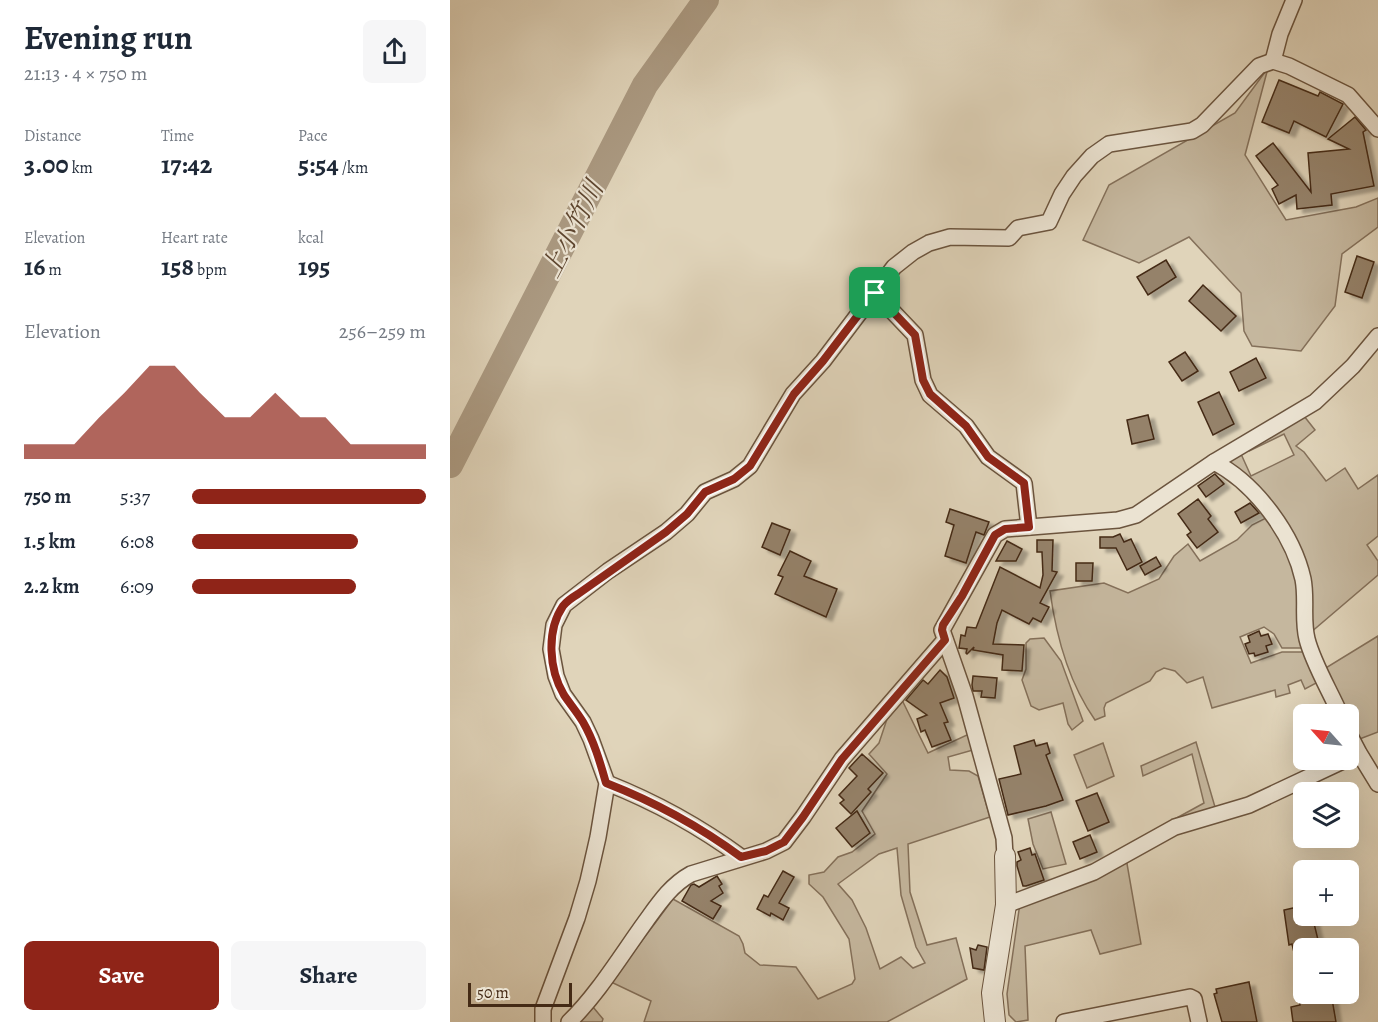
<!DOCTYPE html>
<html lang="en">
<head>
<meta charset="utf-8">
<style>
	body { margin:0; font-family:Alegreya,"Noto Serif JP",serif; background:#f6f6f7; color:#1f2937; height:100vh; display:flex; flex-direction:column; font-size:22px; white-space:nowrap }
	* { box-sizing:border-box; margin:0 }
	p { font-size:20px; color:#747a83 }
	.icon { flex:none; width:33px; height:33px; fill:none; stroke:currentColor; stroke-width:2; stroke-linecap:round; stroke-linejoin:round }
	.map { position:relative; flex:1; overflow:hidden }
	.drawer { display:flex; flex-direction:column; background:#fff; width:450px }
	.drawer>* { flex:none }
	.needle { width:39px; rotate:297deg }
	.tools { position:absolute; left:843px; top:704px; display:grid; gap:12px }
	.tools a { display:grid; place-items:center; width:66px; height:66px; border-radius:9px; background:#fff; box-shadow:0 6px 24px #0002; font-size:30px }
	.scale { position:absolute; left:18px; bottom:15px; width:104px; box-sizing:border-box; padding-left:6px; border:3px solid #442a15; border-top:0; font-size:16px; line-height:21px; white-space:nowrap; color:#442a15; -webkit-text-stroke:4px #ebe3d2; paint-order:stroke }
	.pin { position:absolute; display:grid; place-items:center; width:51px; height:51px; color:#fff; margin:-26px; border-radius:12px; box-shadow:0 3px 9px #0006 }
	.round { display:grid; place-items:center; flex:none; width:63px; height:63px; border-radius:9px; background:#f6f6f7 }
	.headline { display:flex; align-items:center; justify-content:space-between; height:102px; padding:0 24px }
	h1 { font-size:33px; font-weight:700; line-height:45px }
	.figures { display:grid; grid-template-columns:repeat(3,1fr); gap:9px; height:102px; padding:6px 24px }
	.figures div { display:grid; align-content:center }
	.figures b { font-size:26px; font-weight:700 }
	.figures small { font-size:16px; font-weight:400 }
	.figures p { font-size:16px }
	.chart { height:168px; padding:12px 24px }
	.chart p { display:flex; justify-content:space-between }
	.chart svg { width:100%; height:108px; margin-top:6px; fill:#8f2418; opacity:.7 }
	.action { display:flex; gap:12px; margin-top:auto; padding:12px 24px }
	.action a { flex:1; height:69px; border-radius:9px; background:#8f2418; color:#fff; font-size:24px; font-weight:700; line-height:69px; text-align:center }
	.action a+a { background:#f6f6f7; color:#1f2937 }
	ul { padding:0 24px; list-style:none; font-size:20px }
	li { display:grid; grid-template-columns:96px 72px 1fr; align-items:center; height:45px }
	li i { height:15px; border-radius:8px; background:#8f2418 }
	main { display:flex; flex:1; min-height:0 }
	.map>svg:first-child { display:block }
</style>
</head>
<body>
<main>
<section class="drawer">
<div class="headline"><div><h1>Evening run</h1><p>21:13 · 4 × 750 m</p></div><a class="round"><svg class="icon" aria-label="share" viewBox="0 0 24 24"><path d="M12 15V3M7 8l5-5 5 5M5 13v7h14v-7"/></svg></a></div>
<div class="figures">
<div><p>Distance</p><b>3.00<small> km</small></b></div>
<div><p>Time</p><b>17:42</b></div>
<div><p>Pace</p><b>5:54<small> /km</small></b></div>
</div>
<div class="figures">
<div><p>Elevation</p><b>16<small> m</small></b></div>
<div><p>Heart rate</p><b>158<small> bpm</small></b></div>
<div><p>kcal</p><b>195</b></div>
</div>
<div class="chart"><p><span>Elevation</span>256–259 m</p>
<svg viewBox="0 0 160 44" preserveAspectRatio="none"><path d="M0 44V38L10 38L20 38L30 27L40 17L50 6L60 6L70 17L80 27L90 27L100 17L110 27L120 27L130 38L140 38L150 38L160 38V44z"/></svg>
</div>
<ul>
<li><b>750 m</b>5:37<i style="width:100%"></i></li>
<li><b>1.5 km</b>6:08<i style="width:71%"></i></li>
<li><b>2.2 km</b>6:09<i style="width:70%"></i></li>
</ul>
<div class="action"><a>Save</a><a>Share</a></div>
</section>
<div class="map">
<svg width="928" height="1022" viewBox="0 0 928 1022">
	<defs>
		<filter id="shadow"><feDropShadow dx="6" dy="4" stdDeviation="1.5" flood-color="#0004"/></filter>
	</defs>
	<rect width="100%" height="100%" fill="#e0d4ba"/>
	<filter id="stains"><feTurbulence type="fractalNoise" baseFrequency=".00333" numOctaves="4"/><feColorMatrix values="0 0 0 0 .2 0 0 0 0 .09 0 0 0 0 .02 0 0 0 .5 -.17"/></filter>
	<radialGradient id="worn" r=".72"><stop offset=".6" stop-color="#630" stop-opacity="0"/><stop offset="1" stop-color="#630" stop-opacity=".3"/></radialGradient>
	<g fill="#c5b79e" stroke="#84705a" stroke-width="1.5" fill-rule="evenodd">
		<path d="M818 68 795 155 836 220 906 207 928 198V227L892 254 885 306 851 351 802 346 794 331 791 293 739 237 689 263 633 240 659 185 785 113Z"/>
		<path d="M854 416 865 430 846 446 854 452 876 481 895 468 908 489 928 475V536L917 545 928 561V575L860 633 853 566 774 462 791 454 801 476 844 455 834 434 799 451 804 445Z"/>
		<path d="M818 517 843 556 857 648H832L824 634 814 627 790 637 801 663 832 652H858L870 681 855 689 851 680 838 685 840 693 826 697 825 690 762 708 753 677 737 683 725 671 714 668 706 672 700 681 656 703 654 708 655 716 645 720C619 683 606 636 600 591L654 583 678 593 709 579 724 556 738 544 750 561 787 540 802 525Z"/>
		<path d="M928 636V732L907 740 899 721 898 714H895L874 669Z"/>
		<path d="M594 638 611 661 633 721 622 730 618 724 613 703 589 710 581 706 572 680 576 669V643L580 639Z"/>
		<path d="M452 700 478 753 519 734 523 750 498 757 500 770 519 771 528 776 540 817 458 844 460 892 477 945 506 938 517 979 437 1022H194L201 1001 161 982 223 899 289 936 293 944 295 953 310 965 346 967 368 999 402 984 405 979 399 939 373 897 359 884V875L374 872 388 857 402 852 425 834 412 811 437 774 419 754 429 743 437 719ZM447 848 451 895 466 947 475 963 463 968 451 957 430 969 416 928 402 900 388 884 429 854Z"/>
		<path d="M746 742 765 807 723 820 754 803 742 754 693 776 691 766Z"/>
		<path d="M653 743 664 776 637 788 624 755Z"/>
		<path d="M601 812 616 864 593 869 583 844 578 819Z"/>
		<path d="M676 858 691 944 650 954 641 930 575 946 578 1020 566 1022 559 1015 557 994 570 903Z"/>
		<path d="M143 1007 153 1019 152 1022H129Z"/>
	</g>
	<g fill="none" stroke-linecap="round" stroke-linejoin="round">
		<path stroke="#ab9a82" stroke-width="26" d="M0 465 195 85 256 0"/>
	</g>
	<g fill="#95826b" stroke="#442a15" stroke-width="1.5" filter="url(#shadow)">
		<path d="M829 80 868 96 870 92 893 104 876 137 844 121 839 133 812 122Z"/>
		<path d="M905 117 916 130 913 132 924 186 881 194 882 205 847 209 846 195 829 204 822 189 828 185 806 156 823 143 861 192 858 153 899 149 878 139Z"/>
		<path d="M907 256 924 262 912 298 895 292Z"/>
		<path d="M716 260 726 277 698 295 687 277Z"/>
		<path d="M753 285 786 316 771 331 739 301Z"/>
		<path d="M735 352 748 371 732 381 719 362Z"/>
		<path d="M806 358 816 378 789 391 780 372Z"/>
		<path d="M769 392 784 424 763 435 748 402Z"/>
		<path d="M698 415 704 439 682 444 677 420Z"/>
		<path d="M765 474 774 484 756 497 748 486Z"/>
		<path d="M748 499 761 516 758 519 768 532 747 548 737 535 741 532 728 514Z"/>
		<path d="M800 503 809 513 791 523 785 512Z"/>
		<path d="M500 509 539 522 534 535 526 532 516 563 495 556 504 525 496 522Z"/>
		<path d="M322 523 340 530 330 555 312 547Z"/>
		<path d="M670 534 674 542 681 539 692 562 677 570 666 548H650V537H663Z"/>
		<path d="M587 540H603L602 571 607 572 590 603 599 607 591 622 583 618 579 624 552 610 547 623 543 644 574 645 572 671 552 670 553 655 523 650 524 647 517 654 516 653 517 649 509 648 511 635 515 636 517 627 526 628 550 567 590 588 593 575 592 552H587Z"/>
		<path d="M557 541 572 549 566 561H546Z"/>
		<path d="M340 551 361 561 354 576 387 589 376 617 325 594 333 577 328 575Z"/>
		<path d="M706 557 711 566 695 575 690 566Z"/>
		<path d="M626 563H643L642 581H626Z"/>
		<path d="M809 631 811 636 818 634 822 644 816 646 818 652 805 656 804 653 799 654 795 644 800 642 798 636Z"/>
		<path d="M490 670 497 677 504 698 490 703 498 722 494 723 501 740 482 747 475 730 471 732 467 719 477 715 456 700 473 680 478 684Z"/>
		<path d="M523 676 547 678 545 698 531 697 532 691H523L522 685Z"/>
		<path d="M584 740 586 746 597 743 600 753 596 755 613 800 596 806 558 815 549 779 571 774 564 746Z"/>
		<path d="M412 754 433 773 418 789 421 792 401 814 390 803 394 800 389 795 407 776 399 768Z"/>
		<path d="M647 793 659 822 638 831 626 801Z"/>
		<path d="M407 811 420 833 402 847 386 828Z"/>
		<path d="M640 835 647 852 630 859 623 842Z"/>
		<path d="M580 848 582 855 585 854 594 880 576 886H573L567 866V862L571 860 568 852Z"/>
		<path d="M333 871 344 877 329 903 339 908 333 920 321 913 320 916 307 909 314 895 318 897Z"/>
		<path d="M267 876 272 884 269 886 273 893 261 901 271 906 263 919 232 901 241 885 244 884 249 887Z"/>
		<path d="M852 906 854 915H862L870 948H854V973H849L842 944 839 945 834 910Z"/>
		<path d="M528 945 537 947 534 970 523 968 520 948 526 950Z"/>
		<path d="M799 982 807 1022H772L764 994 767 993 766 989Z"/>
		<path d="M848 993H881L886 1022H843L841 1007 850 1005Z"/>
	</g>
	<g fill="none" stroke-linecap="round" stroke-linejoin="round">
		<defs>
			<g id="minor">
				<path d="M823 61 830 34 844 0"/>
				<path d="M425 293 465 335 473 380 480 395 516 426 538 457 574 483 579 527"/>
				<path d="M764 462C805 483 843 534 853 579 857 599 852 619 857 639 863 663 880 691 890 714"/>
				<path d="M898 732 909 753 928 784"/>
				<path d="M157 783C205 802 249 826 291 857"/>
				<path d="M555 856 554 838 515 696 492 630 545 535 555 529 668 520 686 515 764 462 865 402 903 366 928 336"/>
				<path d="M556 905 644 872 725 827 799 805 897 759"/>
				<path d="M93 1022V1009L127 918 138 881 148 837 157 783 141 739 133 722 113 694 106 676 101 649 104 625 114 605 158 571 216 532 237 514 255 492 284 479 300 466 343 394 373 361 444 267 463 252 479 243 500 237 559 238 568 228 599 222 612 194 624 176 642 156 659 144 742 131 752 125 809 66 823 61 839 66 898 95 928 129"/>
				<path d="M119 1022C148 994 172 954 196 921 209 903 221 885 241 874L316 851 334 842 353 817 392 759 495 640"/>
				<path d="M614 1022 740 997 744 999 749 1022"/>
			</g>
			<path id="tertiary" d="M545 1022 542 993 556 905 555 856"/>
		</defs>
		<use href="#minor" stroke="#6b543e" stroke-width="18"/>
		<use href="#tertiary" stroke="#6b543e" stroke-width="22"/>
		<use href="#minor" stroke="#ebe3d2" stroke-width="15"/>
		<use href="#tertiary" stroke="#ebe3d2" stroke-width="20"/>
	</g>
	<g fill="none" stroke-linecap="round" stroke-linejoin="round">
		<defs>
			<path id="route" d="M425 293 465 335 473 380 480 394 516 426 538 457 574 483 579 527 555 529 545 535 512 596 493 625 492 630 495 640 392 759 353 817 334 842 316 851 291 857C249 826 205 802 156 783 150 762 144 741 133 722 127 712 120 704 114 695 99 670 96 631 113 606 117 601 123 597 128 594L216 532 237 514 255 492 284 479 300 466 344 394 373 361Z"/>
		</defs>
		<use href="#route" stroke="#fff" stroke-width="12"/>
		<use href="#route" stroke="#8f2418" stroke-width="8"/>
	</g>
	<g text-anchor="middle" stroke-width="4.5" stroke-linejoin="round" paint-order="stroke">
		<g font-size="26" font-style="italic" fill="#5e4630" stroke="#ebe3d2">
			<text transform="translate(122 229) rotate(-63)" y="9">上小竹川</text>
		</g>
	</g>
	<rect width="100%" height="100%" filter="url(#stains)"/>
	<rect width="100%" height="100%" fill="url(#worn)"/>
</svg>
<div class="tools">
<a><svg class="needle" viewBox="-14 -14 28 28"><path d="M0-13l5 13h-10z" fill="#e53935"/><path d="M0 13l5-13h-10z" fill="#747a83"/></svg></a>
<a><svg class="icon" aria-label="layers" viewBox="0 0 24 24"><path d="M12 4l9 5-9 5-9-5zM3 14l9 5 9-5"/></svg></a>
<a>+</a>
<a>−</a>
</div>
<div class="scale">50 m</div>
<div class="pin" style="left:425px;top:293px;background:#1e9e55"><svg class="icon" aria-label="arrive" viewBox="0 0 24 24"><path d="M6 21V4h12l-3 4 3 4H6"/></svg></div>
</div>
</main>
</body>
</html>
